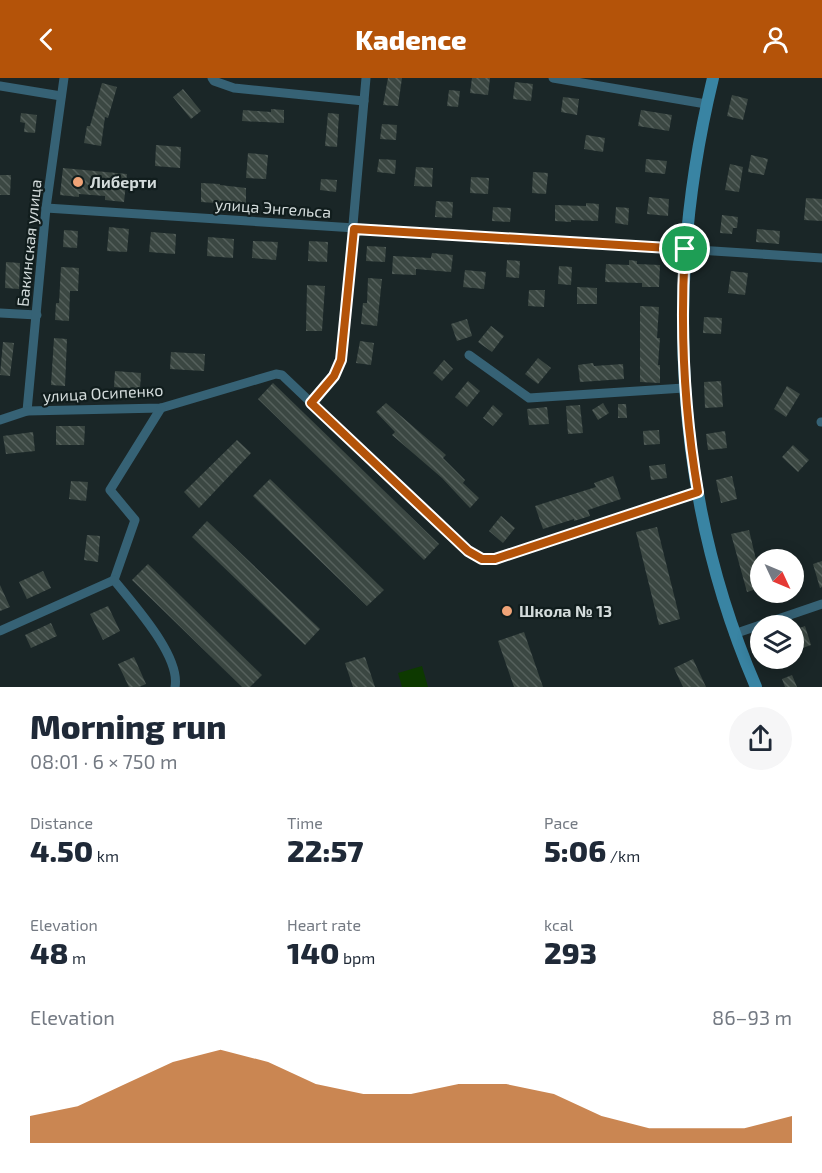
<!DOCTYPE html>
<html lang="en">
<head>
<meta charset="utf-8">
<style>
	body { margin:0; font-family:"Exo 2",sans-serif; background:#f6f6f7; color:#1f2937; height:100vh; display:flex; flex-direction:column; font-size:22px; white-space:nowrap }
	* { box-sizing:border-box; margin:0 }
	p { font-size:20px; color:#747a83 }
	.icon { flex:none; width:33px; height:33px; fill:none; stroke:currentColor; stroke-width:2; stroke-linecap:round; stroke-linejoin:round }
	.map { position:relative; height:609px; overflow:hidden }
	.drawer { display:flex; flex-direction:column; background:#fff; flex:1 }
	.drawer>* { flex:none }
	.needle { width:39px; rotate:134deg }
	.controls { position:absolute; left:750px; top:471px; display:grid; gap:12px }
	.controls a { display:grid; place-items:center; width:54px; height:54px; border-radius:50%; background:#fff; box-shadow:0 3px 15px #0003; font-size:30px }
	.pin { position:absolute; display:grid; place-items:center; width:51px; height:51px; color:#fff; margin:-26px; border:3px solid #fff; border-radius:50%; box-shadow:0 2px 6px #0007 }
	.round { display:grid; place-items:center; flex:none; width:63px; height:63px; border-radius:32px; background:#f6f6f7 }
	.overview { display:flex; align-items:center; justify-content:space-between; height:102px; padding:0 30px }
	h1 { font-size:33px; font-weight:800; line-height:45px }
	.stats { display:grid; grid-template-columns:repeat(3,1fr); gap:9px; height:102px; padding:6px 30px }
	.stats div { display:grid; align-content:center }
	.stats b { font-size:30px; font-weight:800 }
	.stats small { font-size:16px; font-weight:400 }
	.stats p { font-size:16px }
	.chart { height:168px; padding:12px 30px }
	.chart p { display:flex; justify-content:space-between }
	.chart svg { width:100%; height:108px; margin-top:6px; fill:#b45309; opacity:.7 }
	header { display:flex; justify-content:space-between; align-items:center; height:78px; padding:0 30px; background:#b45309; color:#fff; font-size:27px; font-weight:800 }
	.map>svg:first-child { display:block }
</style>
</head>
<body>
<header><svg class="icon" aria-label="back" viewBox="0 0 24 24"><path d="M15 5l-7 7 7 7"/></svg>Kadence<svg class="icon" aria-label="person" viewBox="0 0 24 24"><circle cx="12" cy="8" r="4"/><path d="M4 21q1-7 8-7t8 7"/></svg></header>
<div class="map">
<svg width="822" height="609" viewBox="0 0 822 609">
	<defs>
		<pattern id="building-back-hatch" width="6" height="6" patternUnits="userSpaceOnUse" patternTransform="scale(1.5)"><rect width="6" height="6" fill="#3b4742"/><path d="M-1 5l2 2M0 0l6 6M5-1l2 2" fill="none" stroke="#56615d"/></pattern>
	</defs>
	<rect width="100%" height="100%" fill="#1a2627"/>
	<path fill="#0d3900" d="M422 588 428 609H402L398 595Z"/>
	<g fill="url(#building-back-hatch)">
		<path d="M388 0H402L398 28 383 27Z"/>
		<path d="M472 0H490L488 17 470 15Z"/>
		<path d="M515 4 533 6 531 23 513 21Z"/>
		<path d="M102 5 117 9 108 40 105 39 101 68 84 65 87 48H90Z"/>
		<path d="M183 11 201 33 191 41 173 19Z"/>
		<path d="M449 12 460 13 458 29 447 28Z"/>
		<path d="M732 17 748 21 743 42 727 38Z"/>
		<path d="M563 19 579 21 577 37 561 34Z"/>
		<path d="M271 31 284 32V45L242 43 243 32 271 34Z"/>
		<path d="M641 32 672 37 669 53 638 48Z"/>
		<path d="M21 35 37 37 35 55 24 54 25 45 20 44Z"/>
		<path d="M328 35 339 36 337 69 325 68Z"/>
		<path d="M382 46 397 47 396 62 380 61Z"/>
		<path d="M586 57 605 60 603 74 584 71Z"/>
		<path d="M156 67 181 69 180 90 155 88Z"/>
		<path d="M248 75 268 77 266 101 246 100Z"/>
		<path d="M751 77 768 81 764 97 748 94Z"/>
		<path d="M379 81 396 82 395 96 377 94Z"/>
		<path d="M646 81 667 83 665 96 645 94Z"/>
		<path d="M730 86 743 89 739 114 725 112Z"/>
		<path d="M416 89 433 90 432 109 414 108Z"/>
		<path d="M63 90 127 96 124 124 105 122V118L79 116V119L60 117Z"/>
		<path d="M533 94 548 95 546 116 532 115Z"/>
		<path d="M0 97H11L10 117H0Z"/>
		<path d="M471 99 489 100 488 116 470 115Z"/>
		<path d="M321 101 337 102 336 114 320 112Z"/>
		<path d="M201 105 220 106V107L246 110V127L201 124Z"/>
		<path d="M649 119 669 121 668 138 647 136Z"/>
		<path d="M806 120 822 121V143L804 142Z"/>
		<path d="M436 123 453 124 452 140 435 139Z"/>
		<path d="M586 125 599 126 598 143 571 142V144L555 143V127L586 128Z"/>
		<path d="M493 129 511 130 510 144 492 143Z"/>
		<path d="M616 129 629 130 628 147 615 145Z"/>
		<path d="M722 137 738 139 737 150H733L732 156 720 155Z"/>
		<path d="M109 149 129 151 127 174 107 173Z"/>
		<path d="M757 151 780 153 779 166 756 164Z"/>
		<path d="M64 152 78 153 77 170 63 169Z"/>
		<path d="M151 154 176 156 175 176 149 174Z"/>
		<path d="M208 159 234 161 233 180 207 178Z"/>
		<path d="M253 163 278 164 276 182 252 180Z"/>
		<path d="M309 163 328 164 327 184 308 183Z"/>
		<path d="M367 168 386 169 385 184 366 183Z"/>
		<path d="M432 175 453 177 451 194 416 191V197L392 196 393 178 431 180Z"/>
		<path d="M507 182 520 183 519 200 506 199Z"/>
		<path d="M629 182 637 183V186L660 187 659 209H642V205L605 204 606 186 629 187Z"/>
		<path d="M6 184 20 185 19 211 5 210Z"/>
		<path d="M559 188 572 189 571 207 558 206Z"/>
		<path d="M61 189 79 190 78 213H70L69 243 55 242 56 225H59Z"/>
		<path d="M465 192 486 194 484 211 463 209Z"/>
		<path d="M731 193 748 195 745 217 728 215Z"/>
		<path d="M368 200 382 201 377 248 361 246 363 225H367Z"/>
		<path d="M307 207 325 208 322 253H306Z"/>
		<path d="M577 209 597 210V226H577Z"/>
		<path d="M529 212H545L544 229 528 228Z"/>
		<path d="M640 228 659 229 657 260H660L658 287H660V305L640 304Z"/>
		<path d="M704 239 722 240 721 256 703 255Z"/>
		<path d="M467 241 472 258 457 263 451 246Z"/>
		<path d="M491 248 504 258 492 274 478 264Z"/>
		<path d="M54 260 67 261 65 308 51 307Z"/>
		<path d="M360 263 374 265 371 287 356 285Z"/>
		<path d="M3 264 14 265 10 298 0 297Z"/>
		<path d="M171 274 205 276 204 293 170 291Z"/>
		<path d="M538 280 551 290 538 306 525 296Z"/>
		<path d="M444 282 453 291 442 303 433 295Z"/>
		<path d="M593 285 594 288 623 286 624 301 580 304 578 287Z"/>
		<path d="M115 293 141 295 140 311 114 309Z"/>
		<path d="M468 303 480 313 467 329 455 319Z"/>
		<path d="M721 303 723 329 705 330 704 304Z"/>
		<path d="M273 305 439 466 424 482 258 321Z"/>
		<path d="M787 308 800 316 786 339 774 331Z"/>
		<path d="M386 325 446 377 443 380 465 402 463 405 479 420 470 430 442 400 392 357 395 354 376 334Z"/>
		<path d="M603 325 609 335 598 342 592 332Z"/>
		<path d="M618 326H626L627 340H618Z"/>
		<path d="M493 327 503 336 493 348 483 340Z"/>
		<path d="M580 327 583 355 568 356 566 328Z"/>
		<path d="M547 329 549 346 529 347 527 331Z"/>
		<path d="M56 348H85L84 367H56Z"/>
		<path d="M659 352 660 366 644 367 643 353Z"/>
		<path d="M725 353 727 370 708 372 706 356Z"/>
		<path d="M33 354 35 373 6 376 3 358Z"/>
		<path d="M237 362 251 375 199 430 184 414Z"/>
		<path d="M793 367 809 382 798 394 782 379Z"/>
		<path d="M665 386 667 400 651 402 649 388Z"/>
		<path d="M613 398 621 421 588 432 590 438 574 443V441L543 451 535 428 596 409 594 405Z"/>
		<path d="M732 398 737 421 721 425 716 402Z"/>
		<path d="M270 401 384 512 367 528 253 418Z"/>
		<path d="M71 403 88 404 86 423 69 421Z"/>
		<path d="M501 438 515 450 503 465 489 453Z"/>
		<path d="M207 443 320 551 305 567 192 459Z"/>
		<path d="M657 449 680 541 659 547 636 454Z"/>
		<path d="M749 452 757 486 760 485V510L747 514 731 456Z"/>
		<path d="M87 457 100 458 98 484 84 482Z"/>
		<path d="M822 483V509L820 510 813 486Z"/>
		<path d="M148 486 262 597 250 609H242L132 502Z"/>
		<path d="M43 493 51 510 27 521 19 504Z"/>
		<path d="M0 507 10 529 0 533Z"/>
		<path d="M108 528 120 553 103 562 90 536Z"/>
		<path d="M51 545 57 558 31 570 25 557Z"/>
		<path d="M805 548 811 567 794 573V552Z"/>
		<path d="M524 554 543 609H514L498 563Z"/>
		<path d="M134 579 146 606 139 609H129L118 586Z"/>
		<path d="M365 579 375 609H353L345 585Z"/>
		<path d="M693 581 706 609H683L674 590Z"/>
		<path d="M792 597 797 609H785L782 601Z"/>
	</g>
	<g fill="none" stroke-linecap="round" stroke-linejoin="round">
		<g stroke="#366275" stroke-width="9">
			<path d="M212 0 214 3 234 10 364 23"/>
			<path d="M553 0 706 26"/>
			<path d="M0 8 61 18"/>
			<path d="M46 130 822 180"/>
			<path d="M0 235 37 237"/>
			<path d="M469 277 529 320 684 310"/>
			<path d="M311 325 334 298 341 282 366 0"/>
			<path d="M27 333 46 130 64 0"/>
			<path d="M0 342 27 333 161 330 276 296 282 297 467 473 482 481H495L698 414"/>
			<path d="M821 344H822"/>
			<path d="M114 502 135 442 110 412 161 330"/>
			<path d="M114 502C133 526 181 578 175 609"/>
			<path d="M0 553 114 502"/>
			<path d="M734 556 822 526"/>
		</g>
		<path stroke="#3984a3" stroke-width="12" d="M713 0C664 202 673 417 756 609"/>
	</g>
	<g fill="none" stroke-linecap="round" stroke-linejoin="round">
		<defs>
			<path id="route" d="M354 151 685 171C680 253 684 333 698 414L495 481H482L468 473 311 325 334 298 341 282Z"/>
		</defs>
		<use href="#route" stroke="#fff" stroke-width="12"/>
		<use href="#route" stroke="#b45309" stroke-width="8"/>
	</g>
	<g fill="#efa377" stroke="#111d1d" stroke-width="2">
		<circle cx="78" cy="104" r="6"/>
		<circle cx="507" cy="533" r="6"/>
	</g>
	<g text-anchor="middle" stroke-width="4.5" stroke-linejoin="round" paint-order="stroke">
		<g font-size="16" font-weight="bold" fill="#d3dbdb" stroke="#111d1d" text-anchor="start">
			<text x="90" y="110">Либерти</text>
			<text x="519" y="539">Школа № 13</text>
		</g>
		<g font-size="16" fill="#d3dbdb" stroke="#111d1d">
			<text transform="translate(273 130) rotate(4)" y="6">улица Энгельса</text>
			<text transform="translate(29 165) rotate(-84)" y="6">Бакинская улица</text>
			<text transform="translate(103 315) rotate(-3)" y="6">улица Осипенко</text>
		</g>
	</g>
</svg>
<div class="controls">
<a><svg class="needle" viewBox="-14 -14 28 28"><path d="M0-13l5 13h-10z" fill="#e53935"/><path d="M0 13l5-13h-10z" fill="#747a83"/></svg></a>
<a><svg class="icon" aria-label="layers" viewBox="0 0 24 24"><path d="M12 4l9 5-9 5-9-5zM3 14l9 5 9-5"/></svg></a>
</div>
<div class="pin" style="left:685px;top:171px;background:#1e9e55"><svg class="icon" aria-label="arrive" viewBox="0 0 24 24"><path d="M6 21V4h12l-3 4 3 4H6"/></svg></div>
</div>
<section class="drawer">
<div class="overview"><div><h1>Morning run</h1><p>08:01 · 6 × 750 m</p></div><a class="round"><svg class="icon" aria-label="share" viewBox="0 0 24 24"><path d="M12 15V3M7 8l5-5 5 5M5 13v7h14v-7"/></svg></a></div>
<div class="stats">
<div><p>Distance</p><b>4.50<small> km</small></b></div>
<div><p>Time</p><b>22:57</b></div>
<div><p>Pace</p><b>5:06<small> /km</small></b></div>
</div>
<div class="stats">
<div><p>Elevation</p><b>48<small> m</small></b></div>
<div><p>Heart rate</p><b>140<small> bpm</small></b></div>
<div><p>kcal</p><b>293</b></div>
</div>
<div class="chart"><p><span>Elevation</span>86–93 m</p>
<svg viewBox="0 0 160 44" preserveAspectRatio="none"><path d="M0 44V33L10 29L20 20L30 11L40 6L50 11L60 20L70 24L80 24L90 20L100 20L110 24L120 33L130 38L140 38L150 38L160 33V44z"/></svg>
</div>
</section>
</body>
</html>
